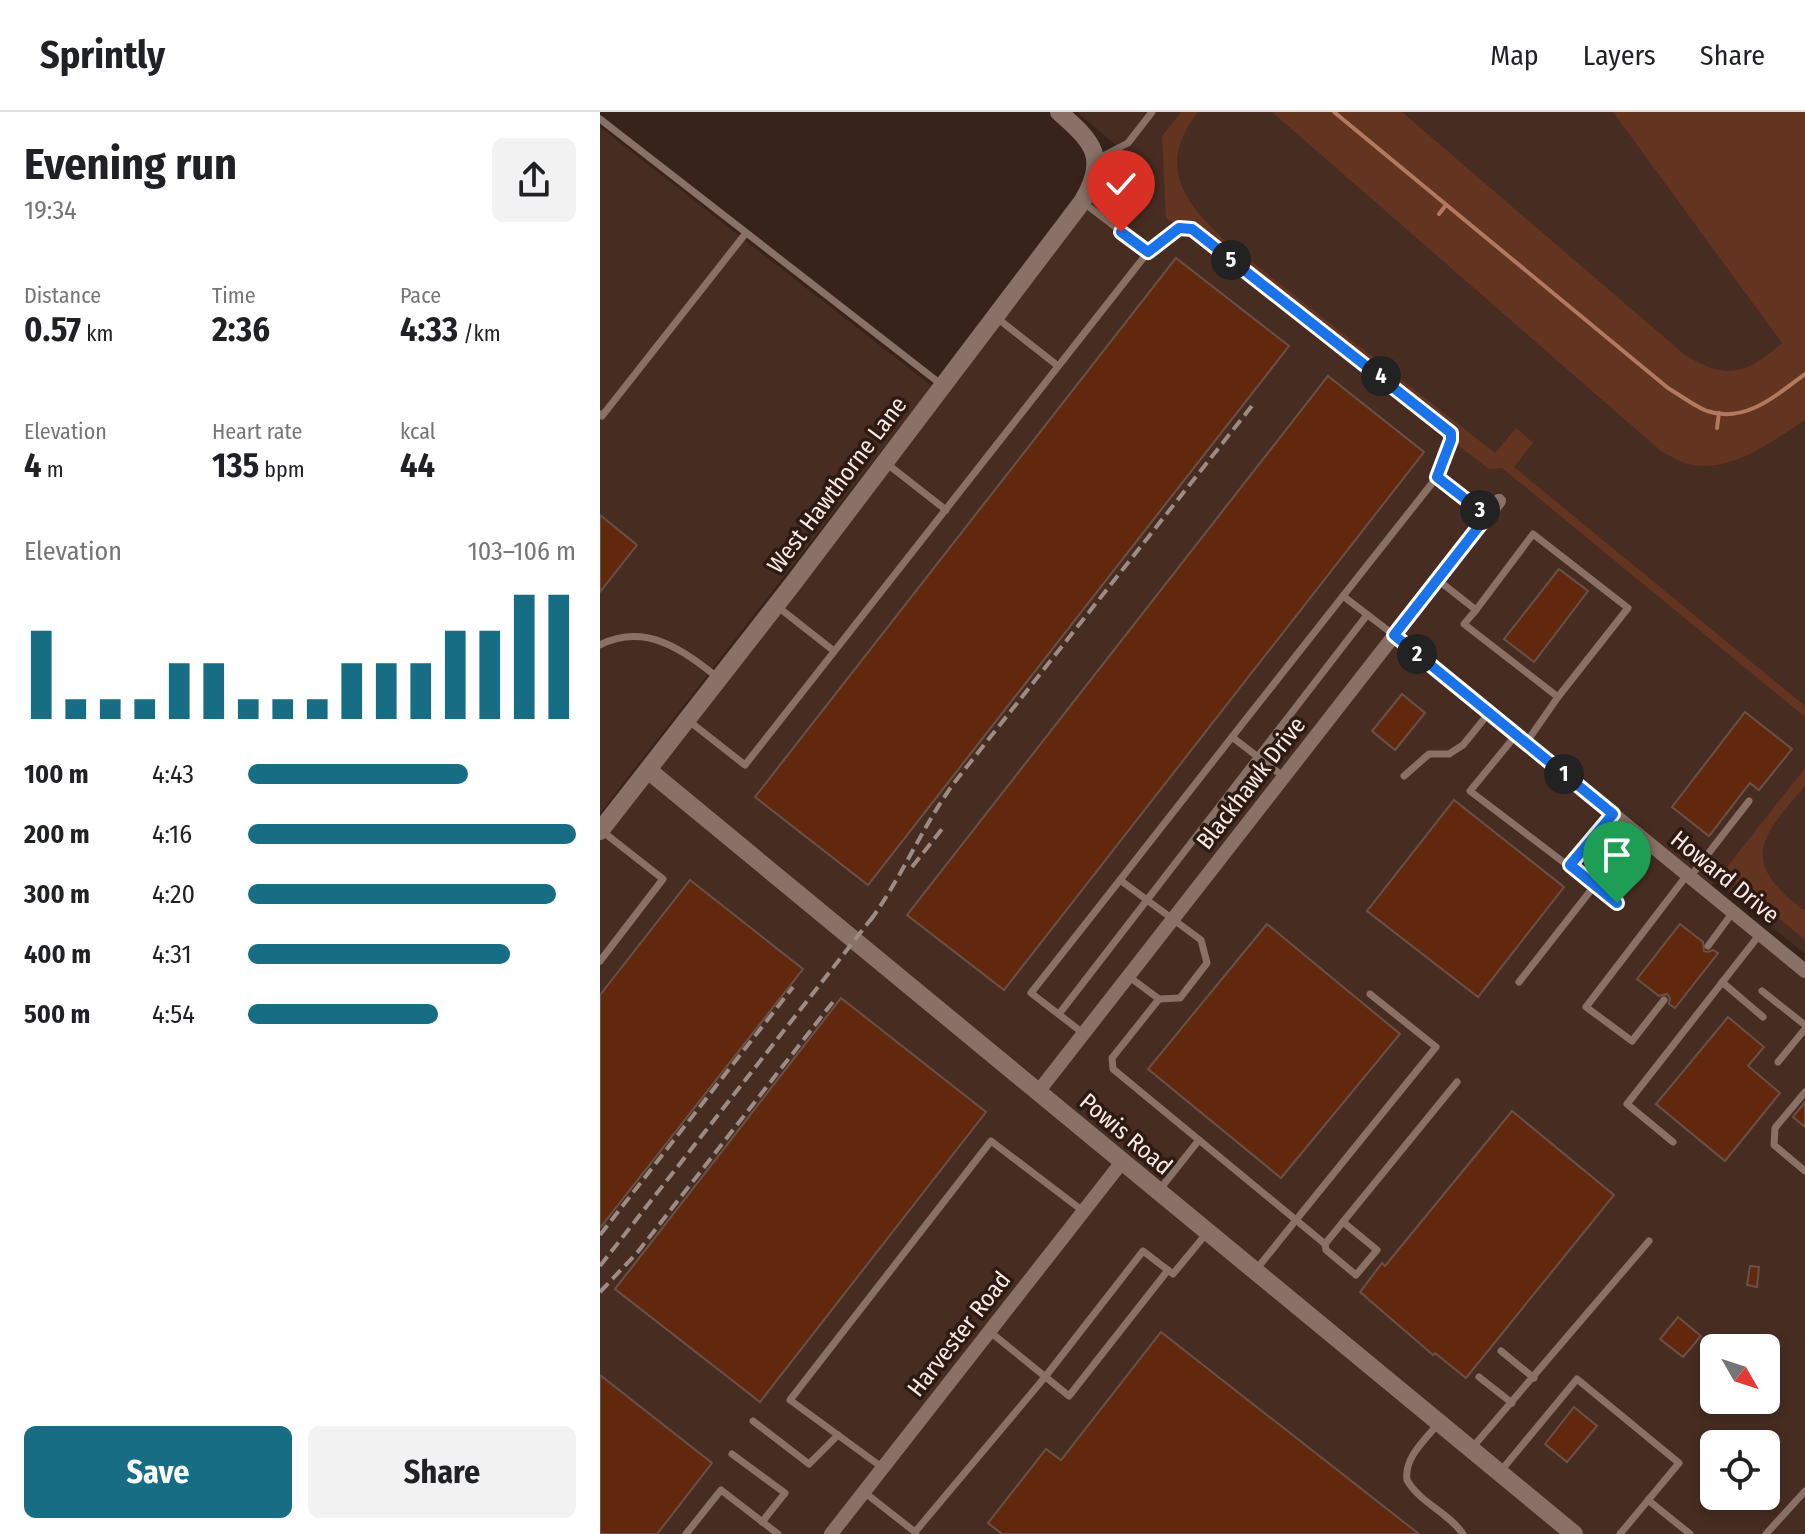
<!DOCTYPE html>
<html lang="en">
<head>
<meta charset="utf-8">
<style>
	body { margin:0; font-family:"Fira Sans Condensed",sans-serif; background:#f2f2f2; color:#202124; height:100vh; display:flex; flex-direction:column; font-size:30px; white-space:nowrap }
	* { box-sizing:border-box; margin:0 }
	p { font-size:26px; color:#757577 }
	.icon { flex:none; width:44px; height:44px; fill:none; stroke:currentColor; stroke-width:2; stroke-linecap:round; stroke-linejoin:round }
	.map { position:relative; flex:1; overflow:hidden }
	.panel { display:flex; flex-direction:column; background:#fff; width:600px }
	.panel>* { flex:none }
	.needle { width:52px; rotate:129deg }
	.controls { position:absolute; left:1100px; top:1222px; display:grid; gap:16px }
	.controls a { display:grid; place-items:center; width:80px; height:80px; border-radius:12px; background:#fff; box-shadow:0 4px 12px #0003; font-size:40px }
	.pin { position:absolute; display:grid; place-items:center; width:68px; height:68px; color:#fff; margin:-82px -34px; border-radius:50% 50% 50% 0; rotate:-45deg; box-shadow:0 0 8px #0007 }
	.pin .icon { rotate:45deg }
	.km { position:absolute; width:40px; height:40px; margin:-20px; border-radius:50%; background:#222; color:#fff; font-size:22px; line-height:40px; text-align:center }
	.round { display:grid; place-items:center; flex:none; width:84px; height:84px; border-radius:12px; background:#f2f2f2 }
	.summary { display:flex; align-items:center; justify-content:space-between; height:136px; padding:0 24px }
	h1 { font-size:44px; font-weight:700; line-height:60px }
	.metrics { display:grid; grid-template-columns:repeat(3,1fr); gap:12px; height:136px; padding:8px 24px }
	.metrics div { display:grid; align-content:center }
	.metrics b { font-size:34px; font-weight:700 }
	.metrics small { font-size:22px; font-weight:400 }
	.metrics p { font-size:22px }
	.chart { height:224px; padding:16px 24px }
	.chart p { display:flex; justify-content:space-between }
	.chart svg { width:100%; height:144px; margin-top:8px; stroke:#166d84; stroke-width:6 }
	.primary-button { display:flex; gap:16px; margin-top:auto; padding:16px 24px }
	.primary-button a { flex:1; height:92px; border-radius:12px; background:#166d84; color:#fff; font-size:32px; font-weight:700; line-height:92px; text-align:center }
	.primary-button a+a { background:#f2f2f2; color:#202124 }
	ul { padding:0 24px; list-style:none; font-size:26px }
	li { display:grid; grid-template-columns:128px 96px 1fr; align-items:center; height:60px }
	li i { height:20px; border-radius:10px; background:#166d84 }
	header { display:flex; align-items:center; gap:48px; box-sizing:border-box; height:112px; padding:0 40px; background:#fff; border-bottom:2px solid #e0e0e0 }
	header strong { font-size:38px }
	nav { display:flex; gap:44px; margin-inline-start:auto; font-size:28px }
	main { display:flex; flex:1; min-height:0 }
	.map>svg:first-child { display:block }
</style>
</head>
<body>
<header>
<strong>Sprintly</strong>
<nav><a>Map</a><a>Layers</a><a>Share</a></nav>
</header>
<main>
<section class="panel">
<div class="summary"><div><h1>Evening run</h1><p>19:34</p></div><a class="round"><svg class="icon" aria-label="share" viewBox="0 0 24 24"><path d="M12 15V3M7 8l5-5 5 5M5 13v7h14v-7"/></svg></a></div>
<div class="metrics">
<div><p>Distance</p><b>0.57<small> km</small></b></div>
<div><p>Time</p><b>2:36</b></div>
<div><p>Pace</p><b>4:33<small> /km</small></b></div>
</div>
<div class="metrics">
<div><p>Elevation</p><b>4<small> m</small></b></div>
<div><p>Heart rate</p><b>135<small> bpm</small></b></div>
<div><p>kcal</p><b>44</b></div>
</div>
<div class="chart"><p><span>Elevation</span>103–106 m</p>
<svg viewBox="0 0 160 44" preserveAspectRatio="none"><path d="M5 44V17M15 44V38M25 44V38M35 44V38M45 44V27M55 44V27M65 44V38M75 44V38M85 44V38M95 44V27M105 44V27M115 44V27M125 44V17M135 44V17M145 44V6M155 44V6"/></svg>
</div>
<ul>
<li><b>100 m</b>4:43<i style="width:67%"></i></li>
<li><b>200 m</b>4:16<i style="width:100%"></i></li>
<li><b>300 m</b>4:20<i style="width:94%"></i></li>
<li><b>400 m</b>4:31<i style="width:80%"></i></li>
<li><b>500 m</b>4:54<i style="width:58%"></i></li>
</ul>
<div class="primary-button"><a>Save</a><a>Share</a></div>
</section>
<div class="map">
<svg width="1205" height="1422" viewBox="0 0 1205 1422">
	<rect width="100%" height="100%" fill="#38231b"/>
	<g fill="#472c21" fill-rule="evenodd">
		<path d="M477 0H1205V842L1116 770 1104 777 1205 856V1422H0V718L529 44ZM1114 1236H1166V1288H1114ZM1114 1332H1166V1384H1114Z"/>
		<path d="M0 15 332 274 0 701Z"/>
	</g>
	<g fill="#633420">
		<path d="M581 0H598C555 55 585 92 628 131L895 341 916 316 933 331 914 355 1205 594V605L902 356 889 357 855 331V318L848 310 595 114 575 113 566 106 562 24Z"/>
		<path d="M672 0H802L1085 243C1127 269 1146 262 1182 231L1013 0H1205V308C1171 330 1128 364 1085 351 1077 349 1070 343 1062 340Z"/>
		<path d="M1205 656V674C1159 727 1139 750 1205 799V828L1131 767 1127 755Z"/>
	</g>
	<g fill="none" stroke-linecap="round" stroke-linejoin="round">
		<g stroke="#b37960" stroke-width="4">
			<path d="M734 0 1068 276C1080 283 1094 294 1107 299 1145 312 1177 283 1205 262"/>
			<path d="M839 102 846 93"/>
			<path d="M1117 316 1119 301"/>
		</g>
	</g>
	<g fill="#61280e" stroke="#695148" stroke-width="2">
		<path d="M576 146 689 234 268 773 155 685Z"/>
		<path d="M728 264 824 340 404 878 307 803Z"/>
		<path d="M0 403 37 433 0 480Z"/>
		<path d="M959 457 988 479 934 550 904 527Z"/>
		<path d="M802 582 825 601 795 638 772 619Z"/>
		<path d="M1145 600 1192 637 1159 678 1150 671 1109 724 1072 695Z"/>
		<path d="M854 688 964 775 878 885 767 799Z"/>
		<path d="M90 768 203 857 0 1116V883Z"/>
		<path d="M667 812 800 922 681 1066 548 957Z"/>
		<path d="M1080 812 1103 830 1104 839 1108 840 1113 838 1118 841 1075 896 1069 892 1070 886 1067 882 1059 884 1037 867Z"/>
		<path d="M241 886 386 1000 160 1290 15 1177Z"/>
		<path d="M1128 905 1164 935 1148 954 1180 981 1125 1049 1056 992Z"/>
		<path d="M1205 990V1015L1193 1005Z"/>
		<path d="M912 999 1014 1083 866 1266 835 1241 833 1243 760 1180 782 1151 785 1154Z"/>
		<path d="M1150 1154 1159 1155 1157 1175 1147 1173Z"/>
		<path d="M1078 1205 1101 1224 1083 1245 1060 1227Z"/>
		<path d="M561 1220 819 1422H402L388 1411 446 1337 461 1348Z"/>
		<path d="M0 1263 112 1351 57 1422H0Z"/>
		<path d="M974 1295 997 1314 967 1350 945 1332Z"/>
	</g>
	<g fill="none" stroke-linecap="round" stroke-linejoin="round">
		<g stroke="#897167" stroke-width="7">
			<path d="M0 7 342 273"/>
			<path d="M497 47 528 31 552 0"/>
			<path d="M548 140 579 116 592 117 846 315 851 321V328L837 365"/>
			<path d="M397 206 458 254"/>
			<path d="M0 302 2 304 146 121"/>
			<path d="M286 351 346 398"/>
			<path d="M838 468 876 498 864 512 958 585 926 631"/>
			<path d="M178 495 234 539"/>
			<path d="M876 498 933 422 1028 496 958 585"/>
			<path d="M794 523 743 484 837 365 887 404"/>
			<path d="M0 533C45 510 83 538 117 565"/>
			<path d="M89 609 145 653 548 140 484 91"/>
			<path d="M916 623 870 679 1017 791"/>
			<path d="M804 664 829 642H849L863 633 889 601"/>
			<path d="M684 665 632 625 743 484"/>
			<path d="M970 753 1013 702"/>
			<path d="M1090 765 1149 689"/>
			<path d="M1108 834 1133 800"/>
			<path d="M0 849 63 767 2 719"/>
			<path d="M528 864 559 887 580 886 607 851 601 828 520 768 632 625"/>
			<path d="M919 870 995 773"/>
			<path d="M1122 870 1163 905"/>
			<path d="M1162 879 1205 913"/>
			<path d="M770 882 836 935 696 1108 725 1132 857 970"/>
			<path d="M559 887 512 946 513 957 696 1108 655 1159"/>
			<path d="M1064 888 1032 929 986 895 1087 763"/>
			<path d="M459 902 767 503"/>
			<path d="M483 921 431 881 520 768"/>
			<path d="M1178 950 1205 917"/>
			<path d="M1205 980 1175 1016 1174 1033 1205 1059"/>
			<path d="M1073 1030 1027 992 1160 822"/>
			<path d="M560 1077 599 1028"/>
			<path d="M725 1132 726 1138 756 1163 777 1138 743 1110"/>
			<path d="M389 1219 469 1284 568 1158"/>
			<path d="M901 1239 934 1266"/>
			<path d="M879 1265 912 1291"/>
			<path d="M153 1309 209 1352 238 1323"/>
			<path d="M837 1313C824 1329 804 1346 807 1368 820 1391 848 1400 863 1422"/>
			<path d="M872 1336 1049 1129"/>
			<path d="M132 1342 185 1381 162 1410"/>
			<path d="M283 1356 190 1288 391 1029 483 1099"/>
			<path d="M900 1360 977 1267 1079 1351 1020 1422"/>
			<path d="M264 1380 315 1420"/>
			<path d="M1048 1388 1090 1422"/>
			<path d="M86 1422 121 1378 178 1422"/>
			<path d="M316 1422 315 1420 445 1265 543 1139 573 1162 606 1122"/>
			<path d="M1166 1422 1205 1379"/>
		</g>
		<g stroke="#897167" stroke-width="14">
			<path d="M794 523 1205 859"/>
			<path d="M438 980 899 389"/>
			<path d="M231 1422 522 1050"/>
		</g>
		<g stroke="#897167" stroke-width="18">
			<path d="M48 658 974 1422"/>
			<path d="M0 719 195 469 482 90C509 46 493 30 459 0"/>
		</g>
		<g stroke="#9d8b85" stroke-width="4" stroke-dasharray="12 6" stroke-linecap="butt">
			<path d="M312 755 342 717"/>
			<path d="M270 809C302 765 322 715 354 671L655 290"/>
			<path d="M0 1123 193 875"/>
			<path d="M0 1154 275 802"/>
			<path d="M0 1180 37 1141 236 886"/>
		</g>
	</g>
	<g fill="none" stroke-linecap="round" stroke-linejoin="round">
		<defs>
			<path id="route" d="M521 120 548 140 579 116 592 117 851 321V328L837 365 887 404 794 523 1013 702 970 753 1017 791"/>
		</defs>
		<use href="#route" stroke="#fff" stroke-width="16"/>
		<use href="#route" stroke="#1a73e8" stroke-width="10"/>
	</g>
	<g text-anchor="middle" stroke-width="7" stroke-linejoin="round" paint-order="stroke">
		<g font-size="24" fill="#f9eae5" stroke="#2d1a12">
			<text transform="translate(237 373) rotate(-53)" y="8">West Hawthorne Lane</text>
			<text transform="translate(651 671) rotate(-52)" y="8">Blackhawk Drive</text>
			<text transform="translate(1125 765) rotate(39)" y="8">Howard Drive</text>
			<text transform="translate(526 1022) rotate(40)" y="8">Powis Road</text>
			<text transform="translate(359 1222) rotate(-52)" y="8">Harvester Road</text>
		</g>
	</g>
</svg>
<div class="controls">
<a><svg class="needle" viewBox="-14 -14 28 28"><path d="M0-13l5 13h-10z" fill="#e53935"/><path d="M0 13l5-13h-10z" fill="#757577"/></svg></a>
<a><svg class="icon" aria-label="locate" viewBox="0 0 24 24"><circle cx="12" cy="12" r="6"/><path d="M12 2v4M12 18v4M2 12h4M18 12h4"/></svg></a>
</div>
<div class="pin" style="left:1017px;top:791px;background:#1e9e55"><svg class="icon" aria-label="arrive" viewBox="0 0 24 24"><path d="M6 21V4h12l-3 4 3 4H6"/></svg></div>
<div class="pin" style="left:521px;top:120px;background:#d93025"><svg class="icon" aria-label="check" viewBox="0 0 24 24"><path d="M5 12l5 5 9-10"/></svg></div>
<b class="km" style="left:964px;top:662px">1</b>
<b class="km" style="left:817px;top:542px">2</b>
<b class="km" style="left:880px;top:398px">3</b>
<b class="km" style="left:781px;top:264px">4</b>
<b class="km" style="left:631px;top:148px">5</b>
</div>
</main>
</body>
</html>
